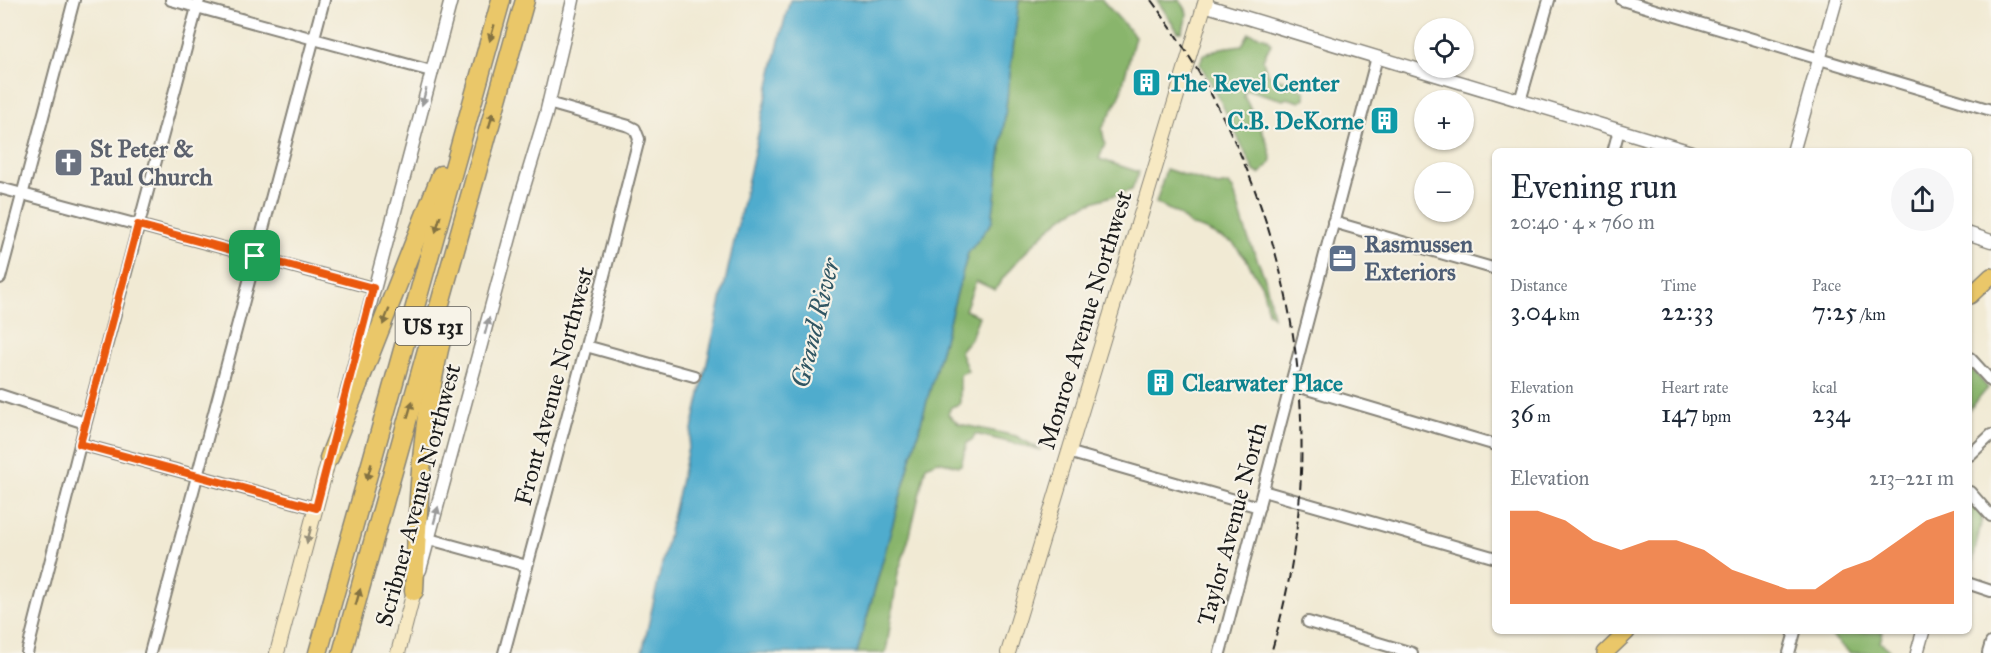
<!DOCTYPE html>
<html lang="en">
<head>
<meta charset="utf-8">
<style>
	body { margin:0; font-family:"IM FELL Great Primer",serif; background:#f6f6f7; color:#1f2937; height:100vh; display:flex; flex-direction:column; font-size:22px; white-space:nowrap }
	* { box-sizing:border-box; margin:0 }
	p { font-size:20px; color:#747a83 }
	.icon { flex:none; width:33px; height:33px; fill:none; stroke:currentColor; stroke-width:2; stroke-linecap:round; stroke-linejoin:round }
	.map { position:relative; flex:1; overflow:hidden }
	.side { position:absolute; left:1492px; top:148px; width:480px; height:486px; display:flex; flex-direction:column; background:#fff; border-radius:9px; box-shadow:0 2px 4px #0004 }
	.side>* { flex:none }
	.fabs { position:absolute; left:1414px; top:18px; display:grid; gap:12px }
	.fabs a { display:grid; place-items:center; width:60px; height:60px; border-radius:50%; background:#fff; box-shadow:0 2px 4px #0004; font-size:30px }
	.pin { position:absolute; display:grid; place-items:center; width:51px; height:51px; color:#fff; margin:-26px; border-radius:12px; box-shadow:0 3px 9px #0006 }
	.round { display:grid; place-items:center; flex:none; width:63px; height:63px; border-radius:32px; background:#f6f6f7 }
	.summary { display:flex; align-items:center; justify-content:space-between; height:102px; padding:0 18px }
	h1 { font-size:33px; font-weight:600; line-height:45px }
	.metrics { display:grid; grid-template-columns:repeat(3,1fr); gap:9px; height:102px; padding:6px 18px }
	.metrics div { display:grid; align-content:center }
	.metrics b { font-size:26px; font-weight:600 }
	.metrics small { font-size:16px; font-weight:400 }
	.metrics p { font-size:16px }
	.chart { height:168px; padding:12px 18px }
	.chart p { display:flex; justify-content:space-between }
	.chart svg { width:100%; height:108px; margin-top:6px; fill:#ea580c; opacity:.7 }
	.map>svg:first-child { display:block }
</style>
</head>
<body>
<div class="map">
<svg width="1991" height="653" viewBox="0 0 1991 653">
	<rect width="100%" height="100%" fill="#f7f3e8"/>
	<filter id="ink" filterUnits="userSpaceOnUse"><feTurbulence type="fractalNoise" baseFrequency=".0167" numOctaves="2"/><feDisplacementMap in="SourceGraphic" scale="12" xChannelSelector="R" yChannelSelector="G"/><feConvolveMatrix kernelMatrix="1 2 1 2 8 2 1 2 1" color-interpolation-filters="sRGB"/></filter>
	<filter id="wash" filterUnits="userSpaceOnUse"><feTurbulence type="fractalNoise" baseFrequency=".008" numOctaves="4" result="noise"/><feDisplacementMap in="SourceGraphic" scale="24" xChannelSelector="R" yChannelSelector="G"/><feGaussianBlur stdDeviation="1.35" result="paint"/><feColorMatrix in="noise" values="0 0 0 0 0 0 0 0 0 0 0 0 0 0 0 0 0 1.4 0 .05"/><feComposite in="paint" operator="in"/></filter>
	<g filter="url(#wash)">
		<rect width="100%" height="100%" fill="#f1ead4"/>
		<g fill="#89b56c" stroke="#526844" stroke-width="1.5">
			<path d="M1019 0H1102L1135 36 1120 96 1102 129 1105 144 1099 159 1139 172 1132 190C1113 196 1091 201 1074 210 1052 221 1008 269 995 290L976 281 965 310 979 316 971 338 960 351 968 371 960 374V404L951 407 948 414 959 424 1016 436 1041 450 975 434 973 439 967 443 961 465 958 466 938 461 926 466 910 535 898 573 886 653H857L968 253 992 222Z"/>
			<path d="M1157 0H1179C1191 13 1187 16 1182 32H1178Z"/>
			<path d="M1249 33 1267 38 1271 44 1263 59C1268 83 1275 75 1292 83 1296 85 1301 89 1305 92V98L1300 102 1287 98 1283 100 1249 90 1245 91 1244 96C1250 109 1276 151 1270 163 1268 167 1263 171 1259 174L1254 171 1219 98 1200 64 1203 55 1221 48 1242 45Z"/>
			<path d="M1166 169 1218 186 1228 184 1233 189 1247 235 1265 278 1273 316 1268 312 1262 286 1246 259 1233 243 1203 229 1190 225 1178 214 1156 203Z"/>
			<path d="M1971 368 1988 388 1970 409V370Z"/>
			<path d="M1970 500 1983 513 1970 576Z"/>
			<path d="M1827 632H1883L1880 642 1894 653H1850Z"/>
		</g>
		<path fill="#4faccd" stroke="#366474" stroke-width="1.5" d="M790 0H1019L992 222 968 253 857 653H642L779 41Z"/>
	</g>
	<g filter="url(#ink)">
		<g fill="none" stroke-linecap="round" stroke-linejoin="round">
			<defs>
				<g id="minor">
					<path d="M171 0 431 71"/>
					<path d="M1622 0 1991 110"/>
					<path d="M1520 101 1549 0"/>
					<path d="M1613 152 1619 130"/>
					<path d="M0 188 373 288"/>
					<path d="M1333 222 1496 269"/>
					<path d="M0 278 74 0"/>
					<path d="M586 346 694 376"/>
					<path d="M1970 358 1991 381"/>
					<path d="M1290 384 1496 445"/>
					<path d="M0 395 85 423"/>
					<path d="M80 444 316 508"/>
					<path d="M1068 452 1259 507"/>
					<path d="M1970 455 1991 435"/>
					<path d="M1263 491 1496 558"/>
					<path d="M1970 492 1991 516"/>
					<path d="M429 539 527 566"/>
					<path d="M1970 584 1991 591"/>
					<path d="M1308 622 1412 653"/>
					<path d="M27 653 83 433 199 0"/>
					<path d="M150 653 324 0"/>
					<path d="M504 653 586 346 639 139 635 129 629 126 548 103"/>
					<path d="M1220 653 1377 57"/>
					<path d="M1789 653 1795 632"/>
					<path d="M1988 653 1991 643"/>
				</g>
				<g id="tertiary">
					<path d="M1204 5 1691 152"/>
					<path d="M1793 152 1836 0"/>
					<path d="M1970 234 1991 241"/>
					<path d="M345 399 451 0"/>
					<path d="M420 570 522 193 546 114 573 0"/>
					<path d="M1917 653 1923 632"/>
				</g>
				<g id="secondary">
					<path d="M277 653 329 458"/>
					<path d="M398 653 414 591"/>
					<path d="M1008 653 1206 0"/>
				</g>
				<g id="primary">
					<path d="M1970 296 1991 276"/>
					<path d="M1605 653 1627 632"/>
				</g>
				<g id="motorway">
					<path d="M329 458 441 175"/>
					<path d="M414 591C418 506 421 420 442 337"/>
					<path d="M318 653 501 0"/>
					<path d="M342 653 525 0"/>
				</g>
			</defs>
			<use href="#minor" stroke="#868378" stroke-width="14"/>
			<use href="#tertiary" stroke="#868378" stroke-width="15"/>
			<use href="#secondary" stroke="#868378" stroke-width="16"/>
			<use href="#primary" stroke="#868378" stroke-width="18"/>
			<use href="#motorway" stroke="#868378" stroke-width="21"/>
			<use href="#minor" stroke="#fff" stroke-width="10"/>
			<use href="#tertiary" stroke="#fff" stroke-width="12"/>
			<use href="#secondary" stroke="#f7e9c3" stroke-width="14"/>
			<use href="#primary" stroke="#eac769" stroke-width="15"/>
			<use href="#motorway" stroke="#eac769" stroke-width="18"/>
			<path stroke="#1c1c1c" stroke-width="2" stroke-dasharray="9 4.5" stroke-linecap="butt" d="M1151 0C1291 189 1339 425 1271 653"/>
		</g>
		<defs><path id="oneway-solid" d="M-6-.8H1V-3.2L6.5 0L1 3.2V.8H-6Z" transform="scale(1.5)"/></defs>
		<g fill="#837242">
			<use href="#oneway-solid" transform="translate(492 33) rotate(106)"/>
			<use href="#oneway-solid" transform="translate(491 120) rotate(-74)"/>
			<use href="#oneway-solid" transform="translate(438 224) rotate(106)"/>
			<use href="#oneway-solid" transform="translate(386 317) rotate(112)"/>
			<use href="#oneway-solid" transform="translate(410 409) rotate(-74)"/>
			<use href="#oneway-solid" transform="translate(369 472) rotate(106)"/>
			<use href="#oneway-solid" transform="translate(358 597) rotate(-74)"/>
		</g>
		<g fill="#999">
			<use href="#oneway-solid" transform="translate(424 97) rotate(105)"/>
			<use href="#oneway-solid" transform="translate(487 326) rotate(-75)"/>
			<use href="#oneway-solid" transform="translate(436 515) rotate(-75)"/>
		</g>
		<use fill="#948d78" href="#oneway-solid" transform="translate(309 535) rotate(105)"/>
	</g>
	<g fill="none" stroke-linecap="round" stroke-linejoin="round" filter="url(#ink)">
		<defs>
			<path id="route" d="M138 225 373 288 316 508 80 444Z"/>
		</defs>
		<use href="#route" stroke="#fff" stroke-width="12"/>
		<use href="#route" stroke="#ea580c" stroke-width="8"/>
	</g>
	<defs>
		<symbol id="building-square" viewBox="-11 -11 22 22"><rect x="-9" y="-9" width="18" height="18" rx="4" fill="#0f9aa8" stroke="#f7f3e8"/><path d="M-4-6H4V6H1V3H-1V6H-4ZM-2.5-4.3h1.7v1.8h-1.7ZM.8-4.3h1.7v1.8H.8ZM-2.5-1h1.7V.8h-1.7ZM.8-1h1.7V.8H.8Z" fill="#fff"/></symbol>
		<symbol id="church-square" viewBox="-11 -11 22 22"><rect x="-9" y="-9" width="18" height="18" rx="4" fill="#6b7280" stroke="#f7f3e8"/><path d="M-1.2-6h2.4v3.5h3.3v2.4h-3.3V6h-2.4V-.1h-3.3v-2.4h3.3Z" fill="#fff"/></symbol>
		<symbol id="office-square" viewBox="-11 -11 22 22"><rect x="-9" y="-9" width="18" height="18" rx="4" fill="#5c6f8a" stroke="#f7f3e8"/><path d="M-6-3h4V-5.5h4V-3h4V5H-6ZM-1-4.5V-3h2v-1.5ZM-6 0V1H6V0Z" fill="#fff"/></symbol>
	</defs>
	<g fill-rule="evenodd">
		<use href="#building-square" x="1130" y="66" width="33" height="33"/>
		<use href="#building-square" x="1368" y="104" width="33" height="33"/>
		<use href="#church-square" x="52" y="146" width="33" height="33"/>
		<use href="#office-square" x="1326" y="242" width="33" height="33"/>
		<use href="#building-square" x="1144" y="366" width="33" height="33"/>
	</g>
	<g text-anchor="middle" stroke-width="4.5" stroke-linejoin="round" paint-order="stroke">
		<rect fill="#f7f3e8" stroke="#5e5c59" stroke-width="1.5" x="395.5" y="307" width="75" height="38" rx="4.5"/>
		<g font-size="22" font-weight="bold" fill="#1c1c1c">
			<text x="433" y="334">US 131</text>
		</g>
		<g font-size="24" font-weight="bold" fill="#0d838f" stroke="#f7f3e8" text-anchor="start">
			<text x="1168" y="91">The Revel Center</text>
			<text x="1364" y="129" text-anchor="end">C.B. DeKorne</text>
			<text x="1182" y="391">Clearwater Place</text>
		</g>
		<g font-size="24" font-weight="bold" fill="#5b616d" stroke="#f7f3e8" text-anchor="start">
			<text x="90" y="157">St Peter &amp;<tspan x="90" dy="28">Paul Church</tspan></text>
		</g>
		<g font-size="24" font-weight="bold" fill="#4e5e75" stroke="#f7f3e8" text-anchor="start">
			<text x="1364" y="252">Rasmussen<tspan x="1364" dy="28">Exteriors</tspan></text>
		</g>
		<g font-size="24" fill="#1c1c1c" stroke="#f7f3e8">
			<text transform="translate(1085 320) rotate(-73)" y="8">Monroe Avenue Northwest</text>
			<text transform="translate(554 386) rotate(-75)" y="8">Front Avenue Northwest</text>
			<text transform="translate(418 495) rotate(-75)" y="8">Scribner Avenue Northwest</text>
			<text transform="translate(1232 524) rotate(-75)" y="8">Taylor Avenue North</text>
		</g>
		<g font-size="26" font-style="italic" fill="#305663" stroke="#f7f3e8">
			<text transform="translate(815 323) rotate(-76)" y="9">Grand River</text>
		</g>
	</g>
</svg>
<div class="fabs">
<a><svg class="icon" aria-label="locate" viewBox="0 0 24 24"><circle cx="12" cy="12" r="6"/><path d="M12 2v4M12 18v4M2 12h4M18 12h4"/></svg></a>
<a>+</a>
<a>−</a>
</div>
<div class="pin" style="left:255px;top:256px;background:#1e9e55"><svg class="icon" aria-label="arrive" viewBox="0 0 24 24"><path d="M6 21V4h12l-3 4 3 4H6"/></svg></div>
<section class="side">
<div class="summary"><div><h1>Evening run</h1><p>20:40 · 4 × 760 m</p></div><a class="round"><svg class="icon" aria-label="share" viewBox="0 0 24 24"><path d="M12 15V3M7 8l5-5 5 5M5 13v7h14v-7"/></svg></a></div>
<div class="metrics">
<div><p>Distance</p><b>3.04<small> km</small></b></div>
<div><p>Time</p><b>22:33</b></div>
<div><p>Pace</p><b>7:25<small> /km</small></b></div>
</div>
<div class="metrics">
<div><p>Elevation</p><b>36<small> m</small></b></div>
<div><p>Heart rate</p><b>147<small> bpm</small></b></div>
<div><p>kcal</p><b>234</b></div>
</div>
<div class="chart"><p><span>Elevation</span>213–221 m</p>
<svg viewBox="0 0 160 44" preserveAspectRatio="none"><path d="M0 44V6L10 6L20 10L30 18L40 22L50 18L60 18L70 22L80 30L90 34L100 38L110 38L120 30L130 26L140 18L150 10L160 6V44z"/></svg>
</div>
</section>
</div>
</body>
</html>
